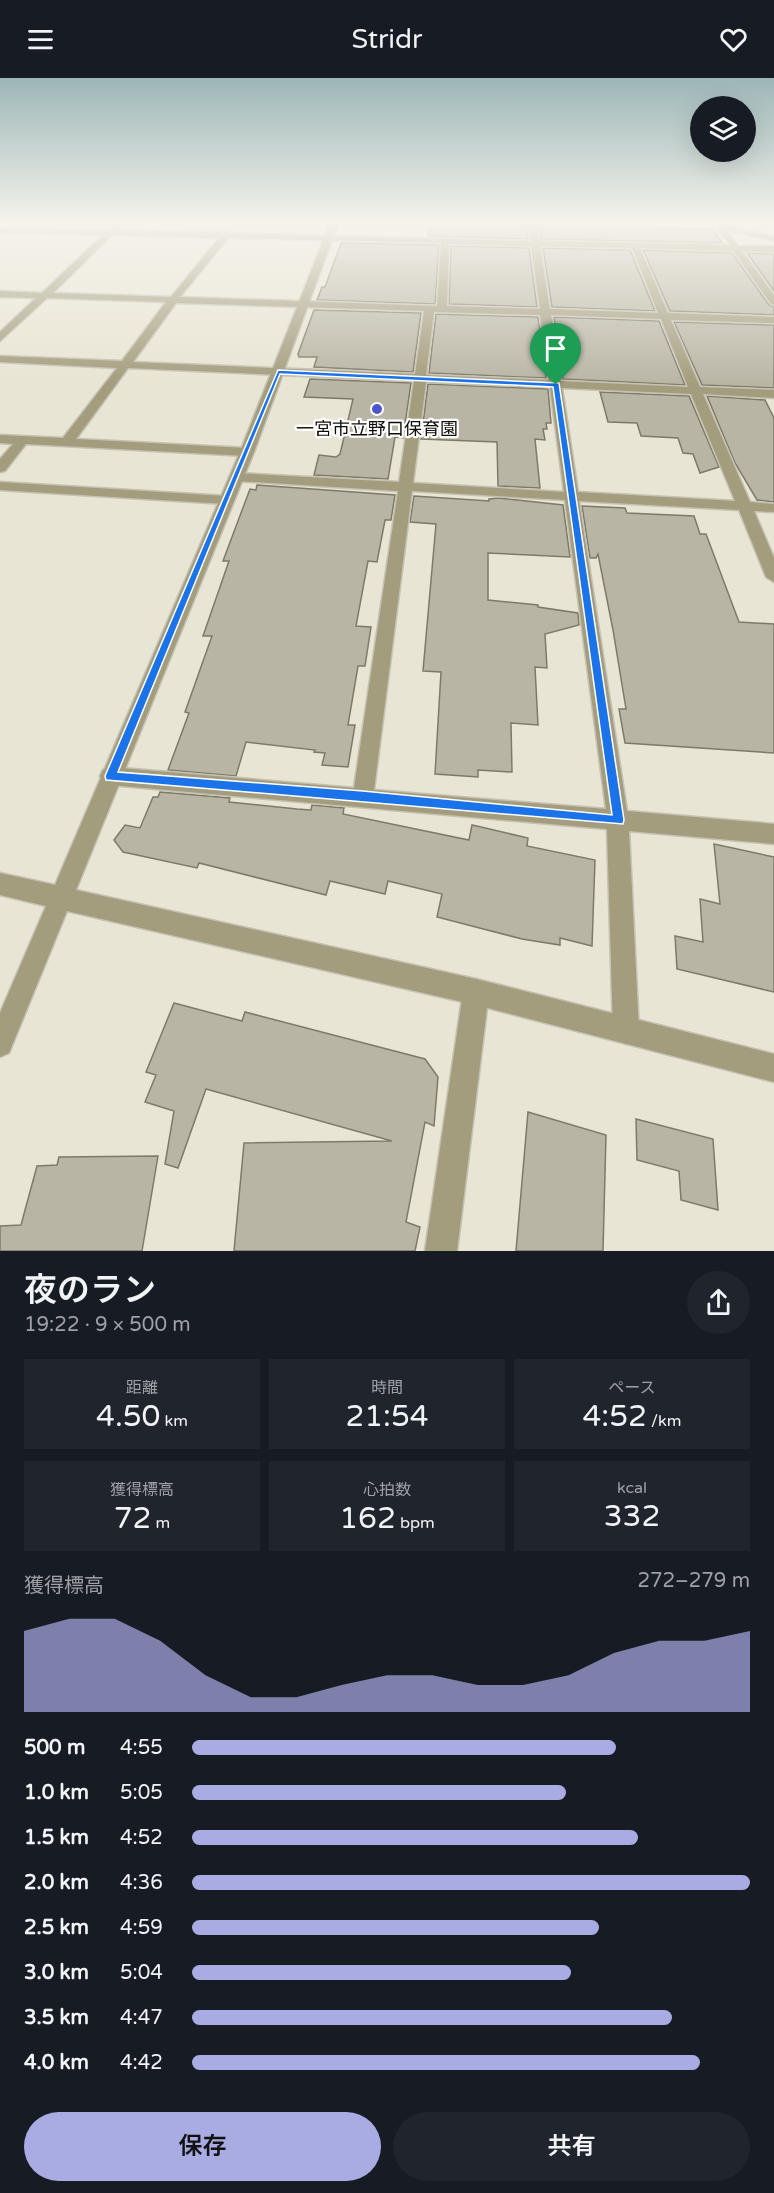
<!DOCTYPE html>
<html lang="ja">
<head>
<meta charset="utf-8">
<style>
	body { margin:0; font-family:"Varela Round","Noto Sans JP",sans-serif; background:#20242c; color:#f1f3f6; height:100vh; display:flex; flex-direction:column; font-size:22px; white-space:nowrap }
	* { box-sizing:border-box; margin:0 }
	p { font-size:20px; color:#9ea1a6 }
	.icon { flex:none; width:33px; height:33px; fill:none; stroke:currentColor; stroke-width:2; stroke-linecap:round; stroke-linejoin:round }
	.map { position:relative; height:1173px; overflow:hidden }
	.drawer { display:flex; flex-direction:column; background:#171b24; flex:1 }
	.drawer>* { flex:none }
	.fabs { position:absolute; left:690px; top:18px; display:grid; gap:12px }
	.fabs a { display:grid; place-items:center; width:66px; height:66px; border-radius:50%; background:#171b24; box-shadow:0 6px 24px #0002; font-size:30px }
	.pin { position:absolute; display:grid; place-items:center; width:51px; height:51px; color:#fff; margin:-62px -26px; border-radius:50% 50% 50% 0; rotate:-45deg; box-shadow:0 0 6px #0007 }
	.pin .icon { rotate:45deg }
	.round { display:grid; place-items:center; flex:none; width:63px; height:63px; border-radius:32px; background:#20242c }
	.head { display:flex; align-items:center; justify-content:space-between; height:102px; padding:0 24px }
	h1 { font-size:33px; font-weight:600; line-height:45px }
	.stats { display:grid; grid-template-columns:repeat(3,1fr); gap:9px; height:102px; padding:6px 24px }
	.stats div { display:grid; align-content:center; border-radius:0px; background:#20242c; text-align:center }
	.stats b { font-size:30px; font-weight:600 }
	.stats small { font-size:16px; font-weight:400 }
	.stats p { font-size:16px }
	.chart { height:168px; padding:12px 24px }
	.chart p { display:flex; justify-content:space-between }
	.chart svg { width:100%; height:108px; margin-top:6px; fill:#a8ace3; opacity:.7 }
	.button { display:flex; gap:12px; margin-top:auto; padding:12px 24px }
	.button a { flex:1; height:69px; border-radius:36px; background:#a8ace3; color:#111; font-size:24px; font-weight:600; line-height:69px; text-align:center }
	.button a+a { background:#20242c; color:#f1f3f6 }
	ul { padding:0 24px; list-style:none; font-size:20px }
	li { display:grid; grid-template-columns:96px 72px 1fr; align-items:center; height:45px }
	li i { height:15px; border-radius:8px; background:#a8ace3 }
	header { display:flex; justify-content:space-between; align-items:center; height:78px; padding:0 24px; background:#171b24; font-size:27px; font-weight:600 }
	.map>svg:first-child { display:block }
</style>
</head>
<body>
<header><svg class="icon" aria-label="menu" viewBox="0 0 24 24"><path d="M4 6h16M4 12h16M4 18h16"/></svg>Stridr<svg class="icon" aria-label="heart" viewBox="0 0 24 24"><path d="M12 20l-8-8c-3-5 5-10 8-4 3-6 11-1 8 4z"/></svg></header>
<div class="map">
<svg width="774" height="1173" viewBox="0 0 774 1173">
	<rect width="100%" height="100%" fill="#e9e5d4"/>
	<g fill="#b9b5a5" stroke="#7e7a6a" stroke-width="1.5">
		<path d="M539 143H647L651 150 713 151 722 165 541 161Z"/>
		<path d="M431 144 526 146 528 161 428 158Z"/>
		<path d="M341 165 439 167 435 226 317 222 322 209H325Z"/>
		<path d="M451 168 529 170 537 229 449 226Z"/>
		<path d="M543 170 630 172 655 233 552 229Z"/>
		<path d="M643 172 732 175 769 227 774 229V237L670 233Z"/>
		<path d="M747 175 774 176V213Z"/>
		<path d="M314 232 421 235 413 294 314 289 317 279H299L298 276Z"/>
		<path d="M436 236 538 239 546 300 429 295Z"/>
		<path d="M554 239 659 243 685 307 563 301Z"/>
		<path d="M674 244 774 247V310L702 307Z"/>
		<path d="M310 301 411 305 403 360 395 359 388 401 314 397 319 377 336 379 340 376 353 321 304 319Z"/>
		<path d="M428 306 548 311 551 345H546L547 351H543L545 362 535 361 540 410 498 408 497 364 421 361Z"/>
		<path d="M600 314 689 318 719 389 700 395 693 376 683 375 678 360 641 358 637 345 608 344Z"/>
		<path d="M707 318 765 322 774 340V424L757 422 735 385Z"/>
		<path d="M257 407 395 417 391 442H385L377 484 368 483 356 548 371 549 365 588H358L348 647H355L348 689 322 687 325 675 314 674 315 672 246 664 236 698 168 692 189 635 185 634 212 558H203L229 483H223L250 411 256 412Z"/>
		<path d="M414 418 489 423V421L499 420 563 427 570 479 488 475V522L538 527V529L578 535 579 547 545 556 547 590 535 589 538 647 511 645 512 694 478 692V699L435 696 441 594 423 593 436 446 410 444Z"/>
		<path d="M582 428 625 430 627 435 694 438 700 456H706L739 544 774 546V675L625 665 619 631H626L613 552 598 476 596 480H590Z"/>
		<path d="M160 714 230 720 229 724 297 731 311 732 312 727 344 730 343 736 469 762 472 747 528 760 527 768 595 782 592 868 560 860V867L522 861 437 839 442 816 388 803 385 816 330 803 326 817 199 785 197 790 123 774 114 762 125 747 140 750 153 719H158Z"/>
		<path d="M714 766 774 779V914L677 891 675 858 703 864 700 821 720 826Z"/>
		<path d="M174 925 242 943 245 934 425 981 438 999 434 1048 425 1044 406 1144 420 1149 415 1173H234L244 1065 392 1063 206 1011 178 1090 165 1086 174 1033 145 1024 156 997 146 994Z"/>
		<path d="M528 1034 606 1057 603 1173H516Z"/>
		<path d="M636 1041 713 1061 718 1132 681 1122 679 1093 637 1082Z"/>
		<path d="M158 1078 142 1173H0V1148L21 1147 37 1088 57 1087 59 1079Z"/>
	</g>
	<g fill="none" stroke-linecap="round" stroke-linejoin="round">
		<defs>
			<g id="minor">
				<path d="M528 143H536L539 163 730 167 717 150 694 143H708L774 159V163L727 152 738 168H774V174L742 173 774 217V227L771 226 733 173 640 170 668 235 774 239V245L671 242 700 309 774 312V320L703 316 750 424 774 426V434L754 433 774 480V504L766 499 739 432 579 423 627 733 774 746V766L629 753 639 953 635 962 626 966 617 962 613 953 607 751 110 707 103 704 100 698 103 692 110 689 354 710 398 413 236 403 229 399 236 395 399 404 414 303 128 290 76 361 247 370 254 374 247 378 26 366 5 393 0 394V381L13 366 0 365V357L63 360 117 290 0 284V278L122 283 166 224 47 220 0 263V254L36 220 0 219V213L42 215 103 157 0 154V150L108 152 116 147 120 149 117 152 531 163ZM112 157 219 160 171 219 53 215ZM228 160 441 165 437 228 180 219ZM449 166 531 168 540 231 447 228ZM540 168 632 170 658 235 550 231ZM176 225 424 233 415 296 133 284ZM434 234 540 237 549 302 426 297ZM551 237 661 241 688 309 561 303ZM426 304 550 309 564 414 413 405ZM562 310 691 316 735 423 578 414ZM412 413 565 422 606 731 374 712Z"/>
				<path d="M0 404 226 418 233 422 226 426 0 412Z"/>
				<path d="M476 901 485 905 489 914 457 1173H425L463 914 467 905Z"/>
			</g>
			<path id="tertiary" d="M331 143H339L254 374 76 812 476 901 774 976V1004L476 927 67 833 9 975 0 979V935L46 828 0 817V795L55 807 240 374Z"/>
		</defs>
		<use href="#minor" stroke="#c6c2b3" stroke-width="3"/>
		<use href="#tertiary" stroke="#c6c2b3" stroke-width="3"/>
		<use href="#minor" fill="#a39c7d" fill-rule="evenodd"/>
		<use href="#tertiary" fill="#a39c7d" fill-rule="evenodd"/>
	</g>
	<linearGradient id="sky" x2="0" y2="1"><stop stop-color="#9db6b7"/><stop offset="0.47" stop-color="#f5f3ec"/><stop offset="1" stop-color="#f5f3ec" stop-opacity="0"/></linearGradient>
	<rect width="774" height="307" fill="url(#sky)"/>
	<path fill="#1a73e8" stroke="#fff" stroke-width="1.5" fill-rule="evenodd" d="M278 292 559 305 624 742 623 746 106 702 105 698ZM280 296 553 309 612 737 363 713 118 694Z"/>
	<circle fill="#4f56cc" stroke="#fff" stroke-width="2" cx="377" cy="331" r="6"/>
	<g text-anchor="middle" stroke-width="4.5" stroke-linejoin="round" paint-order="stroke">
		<g font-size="18" fill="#0e0c07" stroke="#fff">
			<text x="377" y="357">一宮市立野口保育園</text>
		</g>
	</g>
</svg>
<div class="fabs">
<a><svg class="icon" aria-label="layers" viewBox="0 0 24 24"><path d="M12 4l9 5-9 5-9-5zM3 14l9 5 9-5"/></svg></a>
</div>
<div class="pin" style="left:556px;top:307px;background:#1e9e55"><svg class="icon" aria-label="arrive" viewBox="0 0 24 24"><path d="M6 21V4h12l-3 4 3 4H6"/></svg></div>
</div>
<section class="drawer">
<div class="head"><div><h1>夜のラン</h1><p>19:22 · 9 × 500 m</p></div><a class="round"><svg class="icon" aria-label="share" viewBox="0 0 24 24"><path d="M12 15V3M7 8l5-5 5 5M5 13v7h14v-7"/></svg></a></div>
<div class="stats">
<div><p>距離</p><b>4.50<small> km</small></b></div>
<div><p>時間</p><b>21:54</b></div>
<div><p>ペース</p><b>4:52<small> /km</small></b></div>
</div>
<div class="stats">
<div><p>獲得標高</p><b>72<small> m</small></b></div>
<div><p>心拍数</p><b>162<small> bpm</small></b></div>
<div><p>kcal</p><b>332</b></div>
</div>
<div class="chart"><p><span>獲得標高</span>272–279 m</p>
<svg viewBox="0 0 160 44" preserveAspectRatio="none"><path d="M0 44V11L10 6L20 6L30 15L40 29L50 38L60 38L70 33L80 29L90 29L100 33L110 33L120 29L130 20L140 15L150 15L160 11V44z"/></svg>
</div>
<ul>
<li><b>500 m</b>4:55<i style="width:76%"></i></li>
<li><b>1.0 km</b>5:05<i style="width:67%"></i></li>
<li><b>1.5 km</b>4:52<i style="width:80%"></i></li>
<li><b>2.0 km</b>4:36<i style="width:100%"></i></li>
<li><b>2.5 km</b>4:59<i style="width:73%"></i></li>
<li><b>3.0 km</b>5:04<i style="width:68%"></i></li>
<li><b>3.5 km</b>4:47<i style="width:86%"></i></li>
<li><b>4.0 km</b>4:42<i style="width:91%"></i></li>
</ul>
<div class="button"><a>保存</a><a>共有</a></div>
</section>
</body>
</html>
